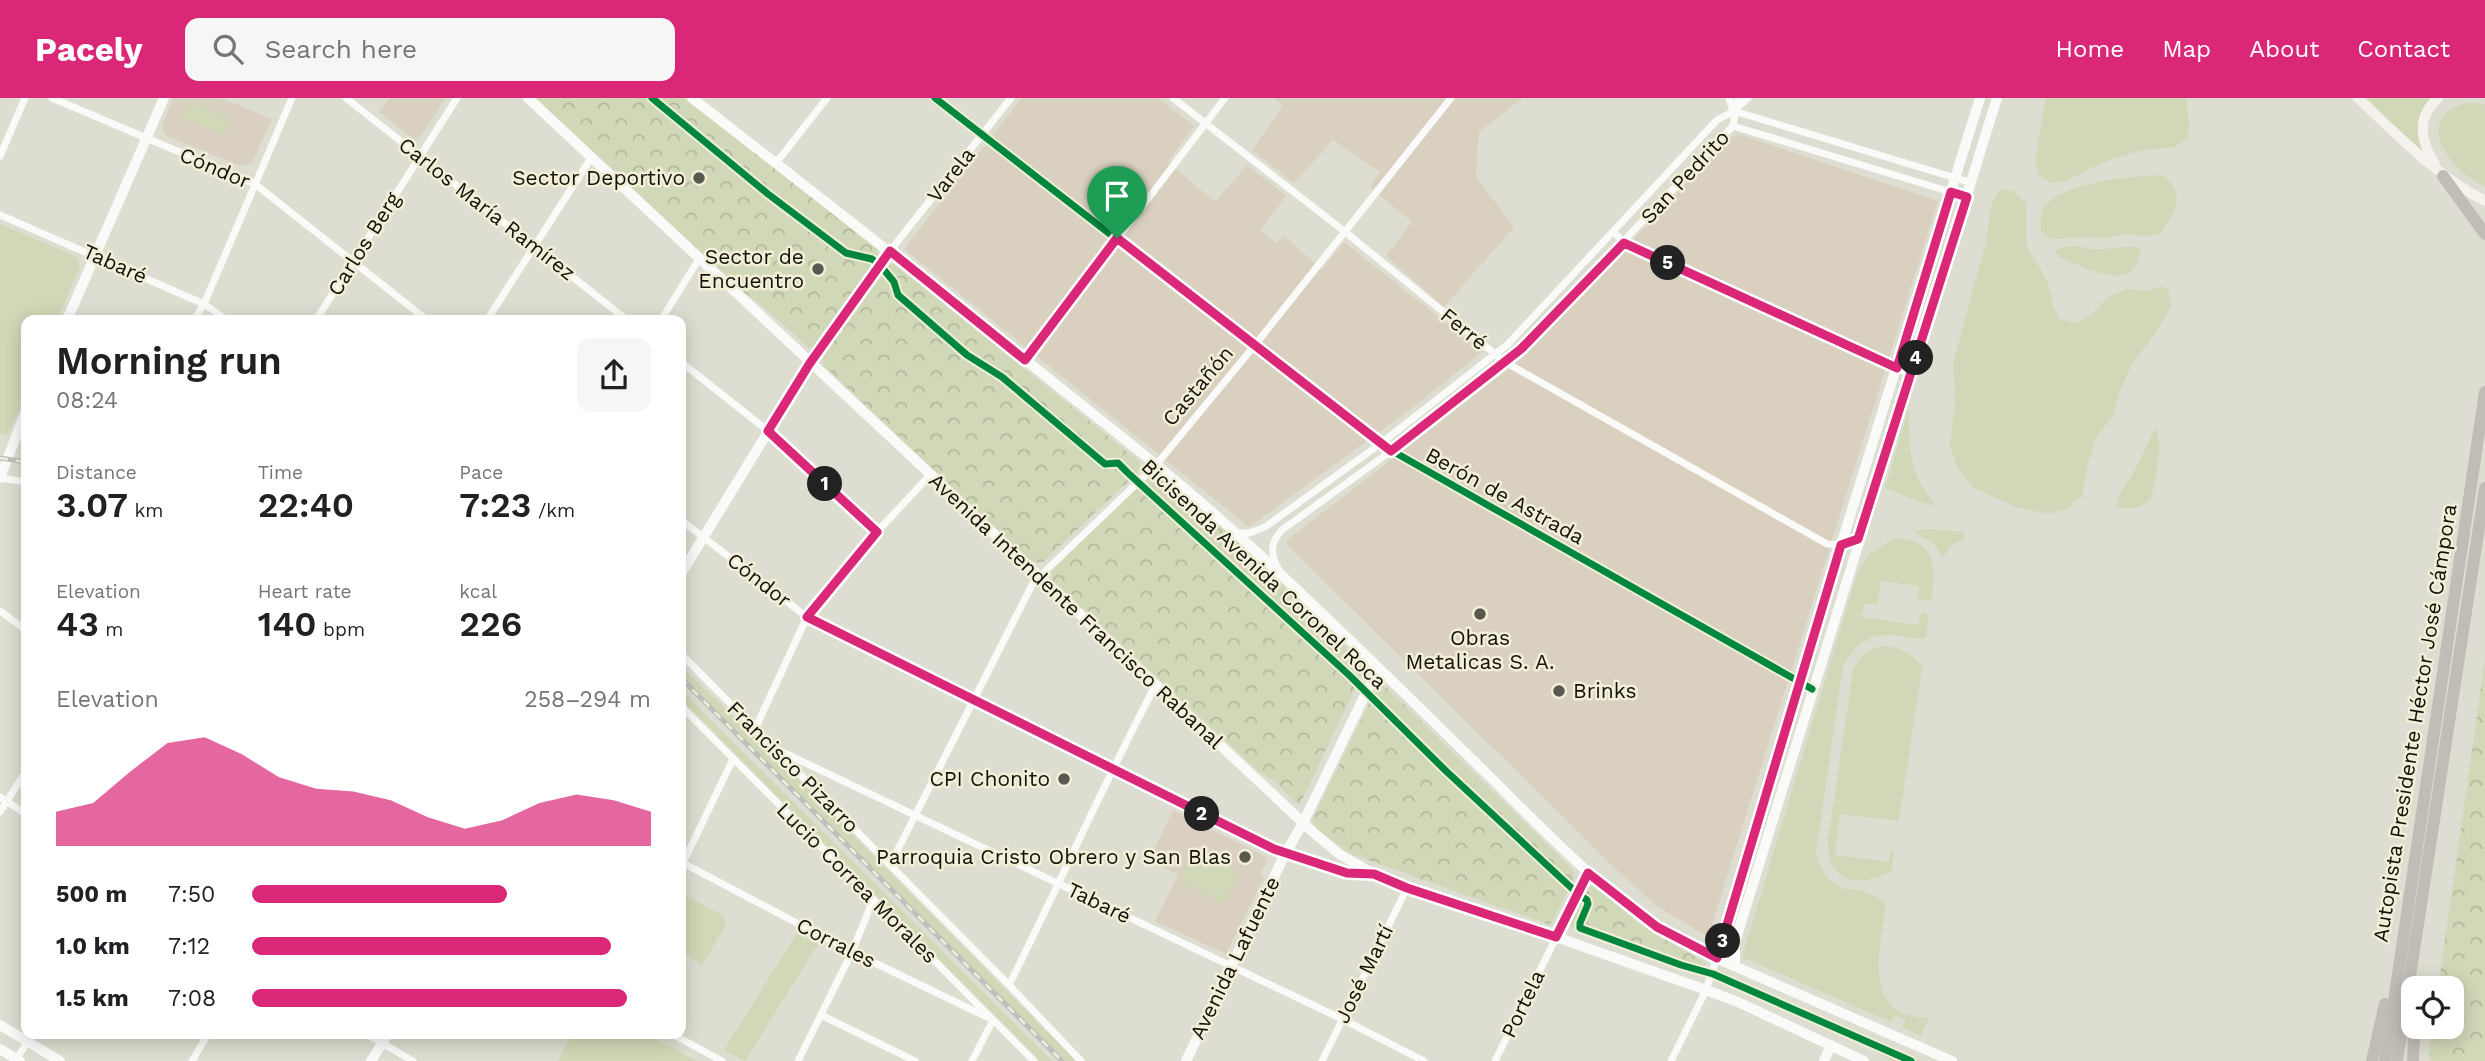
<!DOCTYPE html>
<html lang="en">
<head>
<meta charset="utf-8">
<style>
	body { margin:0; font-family:"Work Sans",sans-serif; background:#f6f6f6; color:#202124; height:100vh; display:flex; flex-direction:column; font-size:26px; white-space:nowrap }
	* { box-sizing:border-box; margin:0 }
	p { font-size:23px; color:#757577 }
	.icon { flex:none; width:38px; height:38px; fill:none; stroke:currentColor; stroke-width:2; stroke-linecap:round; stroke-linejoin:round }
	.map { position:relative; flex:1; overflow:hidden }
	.drawer { position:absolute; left:21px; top:217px; width:665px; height:724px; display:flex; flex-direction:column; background:#fff; border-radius:14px; box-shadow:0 4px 18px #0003 }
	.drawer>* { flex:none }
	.tools { position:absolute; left:2401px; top:878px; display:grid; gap:14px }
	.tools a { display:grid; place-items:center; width:63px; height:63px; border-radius:14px; background:#fff; box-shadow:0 4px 18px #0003; font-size:35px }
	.pin { position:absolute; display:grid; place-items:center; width:60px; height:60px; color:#fff; margin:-72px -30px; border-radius:50% 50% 50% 0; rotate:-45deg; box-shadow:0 0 7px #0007 }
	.pin .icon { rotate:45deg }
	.km { position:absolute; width:35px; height:35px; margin:-18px; border-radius:50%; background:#222; color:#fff; font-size:19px; line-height:35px; text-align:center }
	.round { display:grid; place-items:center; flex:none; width:74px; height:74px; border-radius:14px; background:#f6f6f6 }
	.head { display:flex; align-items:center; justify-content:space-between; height:119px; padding:0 35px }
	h1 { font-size:38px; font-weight:600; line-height:52px }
	.figures { display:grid; grid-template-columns:repeat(3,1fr); gap:10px; height:119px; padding:7px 35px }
	.figures div { display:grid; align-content:center }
	.figures b { font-size:35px; font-weight:600 }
	.figures small { font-size:19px; font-weight:400 }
	.figures p { font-size:19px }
	.chart { height:196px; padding:14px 35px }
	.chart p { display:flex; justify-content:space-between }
	.chart svg { width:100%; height:126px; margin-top:7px; fill:#db2777; opacity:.7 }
	ul { padding:0 35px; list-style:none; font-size:23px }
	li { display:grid; grid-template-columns:112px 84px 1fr; align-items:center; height:52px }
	li i { height:18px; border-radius:9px; background:#db2777 }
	header { display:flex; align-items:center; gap:42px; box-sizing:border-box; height:98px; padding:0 35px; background:#db2777; color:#fff }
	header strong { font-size:33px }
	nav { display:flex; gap:38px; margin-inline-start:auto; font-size:24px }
	.search { width:490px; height:63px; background:#f6f6f6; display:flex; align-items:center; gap:18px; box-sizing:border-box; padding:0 24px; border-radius:14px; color:#757577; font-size:26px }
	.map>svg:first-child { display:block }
</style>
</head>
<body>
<header>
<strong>Pacely</strong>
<div class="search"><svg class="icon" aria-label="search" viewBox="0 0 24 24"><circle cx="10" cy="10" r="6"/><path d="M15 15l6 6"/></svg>Search here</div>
<nav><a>Home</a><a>Map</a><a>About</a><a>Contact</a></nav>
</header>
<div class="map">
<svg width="2485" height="963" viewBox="0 0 2485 963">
	<defs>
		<pattern id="park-crowns" width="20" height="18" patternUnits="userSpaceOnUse" patternTransform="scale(1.75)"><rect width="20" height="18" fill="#d1d8b7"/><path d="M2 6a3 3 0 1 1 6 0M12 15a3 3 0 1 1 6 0" fill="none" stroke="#b3b89c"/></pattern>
	</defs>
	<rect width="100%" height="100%" fill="#deddd1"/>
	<g fill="#d9d0c0">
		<path d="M1022 0H1161L1160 2 1194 28 1168 64 1215 104 1247 67 1286 98 1260 133 1277 145 1283 137 1322 171 1344 144 1482 254 1412 310 1249 429 904 151Z"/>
		<path d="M1273 0H1523L1479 34 1476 79 1514 129 1444 209 1386 158 1412 124 1370 89 1380 74 1333 42 1294 85 1252 52 1283 8Z"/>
		<path d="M1738 36 1938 103 1708 839 1657 808 1620 775 1287 447V442L1519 263 1727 42Z"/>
	</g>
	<g fill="#d9d0c1">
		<path d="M173 0H221L272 21 252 65 240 68 165 37 162 28Z"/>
		<path d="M390 0H446L419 40 414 41 379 14Z"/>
		<path d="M1173 712 1268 760 1260 776 1264 779 1226 856 1155 823 1178 777 1149 763Z"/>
	</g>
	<g fill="#d1d8b7">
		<path d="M2046 0H2186L2189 28 2188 40 2175 49 2143 52 2114 60 2065 83 2051 85 2040 78 2035 63Z"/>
		<path d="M2364 0H2433L2424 11 2425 57Z"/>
		<path d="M190 3 231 20 224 37 182 20Z"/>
		<path d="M2472 4 2485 7V88C2446 72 2410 15 2472 4Z"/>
		<path d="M2163 77C2186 98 2176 112 2161 135L2146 138 2124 136 2105 140 2083 139 2051 141 2041 133C2041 128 2040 120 2041 116 2051 84 2135 78 2163 77Z"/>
		<path d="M2001 91 2013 93 2026 105V147L2048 184 2052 204 2059 221 2078 225 2092 216 2109 198 2127 191 2144 193 2162 188 2169 193 2171 207 2157 233 2132 266 2119 295 2114 316 2097 338 2089 361 2082 399 2075 402 2069 410 2049 416 2016 409 1974 390 1957 370 1950 348 1955 301 1953 266 1986 144 1992 103Z"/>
		<path d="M0 126 77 159 80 169 57 222H26V295L8 337 0 336Z"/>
		<path d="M2078 148 2096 152 2132 148 2140 151C2136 200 2084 168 2058 159L2055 154 2062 149Z"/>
		<path d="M1909 309C1909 349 1908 376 1936 407L1922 405 1885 390Z"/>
		<path d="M2155 330C2165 346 2155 383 2151 401 2139 411 2131 412 2116 409L2119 397 2136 370Z"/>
		<path d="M1926 431 1963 434 1965 440 1949 449 1943 460 1934 446 1914 434Z"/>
		<path d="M1894 440C1937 442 1936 469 1931 503L1918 501 1919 488 1881 483 1877 507 1864 505 1862 519 1918 527 1921 514 1929 517 1926 539C1918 542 1911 540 1903 538 1873 534 1859 541 1843 568L1816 755C1831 809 1862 779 1886 807 1880 852 1860 919 1929 920L1921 938 1902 929 1906 922 1895 917 1891 924 1742 859 1858 473 1869 457Z"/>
		<path d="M1882 548C1900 549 1911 554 1922 569L1899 723 1840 716 1835 757 1889 764 1890 753 1894 754 1891 774C1858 790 1827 785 1828 742L1853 573C1858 559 1867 553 1882 548Z"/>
		<path d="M681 568 794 677 1076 963H1065L681 578Z"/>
		<path d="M681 592 1052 963H1040L681 601Z"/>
		<path d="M1195 753 1240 775 1224 806 1180 784Z"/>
		<path d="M681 795 724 818 726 827 702 867 681 853Z"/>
		<path d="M797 835 818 846 745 963 724 952Z"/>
		<path d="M572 936H647L696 963H558Z"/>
	</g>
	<g fill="url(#park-crowns)">
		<path d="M536 0H684L877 149 878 161 813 250H809L765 210 745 195Z"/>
		<path d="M893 165 1139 363 1140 372 1042 465 1030 463 823 267V257L890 166Z"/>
		<path d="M1158 377 1268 464 1274 479 1363 566 1364 572 1300 706 1296 705 1273 682 1258 673 1051 481V471L1151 378Z"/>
		<path d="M2485 561V963H2431L2429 956 2433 929H2452V891H2438Z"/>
		<path d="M1381 588H1385L1572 771 1575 779 1550 827 1351 756 1313 728V720L1377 590Z"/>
		<path d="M1591 788 1596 789 1639 826 1706 865 1702 876 1681 871 1571 829 1568 824 1587 790Z"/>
		<path d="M1721 873 1839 929 1920 963H1891L1842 934 1718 882Z"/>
	</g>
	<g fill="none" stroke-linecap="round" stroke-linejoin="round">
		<g stroke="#fafaf8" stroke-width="7">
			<path d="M52 0 255 86 427 222"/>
			<path d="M346 0 627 222"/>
			<path d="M935 0 1380 346 1812 591"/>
			<path d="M1173 0 1344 133 1505 264 1827 446 1841 447 1858 441"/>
			<path d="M1729 0 1733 13"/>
			<path d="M1734 13 1972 85"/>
			<path d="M1733 28 1967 99"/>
			<path d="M0 58 25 0"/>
			<path d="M776 65 827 0"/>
			<path d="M0 117 204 206 227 222"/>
			<path d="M1614 134 1624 145 1911 276"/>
			<path d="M890 153 1011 0"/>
			<path d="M194 222 204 206 292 0"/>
			<path d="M316 222 457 0"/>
			<path d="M487 222 591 60"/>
			<path d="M661 222 699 161"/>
			<path d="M1025 262 1225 0"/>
			<path d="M681 264 768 333 877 434"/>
			<path d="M0 380 26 384"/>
			<path d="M681 422 807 519 1274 751 1347 775 1372 776"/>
			<path d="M1237 435H1249L1265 429 1380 346 1508 246 1717 22 1734 13 1748 0"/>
			<path d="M1279 472C1270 456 1270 445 1282 432L1391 353 1521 251 1733 28 1738 0"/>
			<path d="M0 513 26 532"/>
			<path d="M681 556 1009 887 1081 963"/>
			<path d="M681 608 1034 963"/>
			<path d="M755 631 807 519 877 434 930 377"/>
			<path d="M772 649 1342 921 1424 963"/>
			<path d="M0 699 26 716"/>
			<path d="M0 714 26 673"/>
			<path d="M681 764 852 854 993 922 972 963"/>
			<path d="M683 765 733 661"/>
			<path d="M890 767 1033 485 1156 367 1255 247 1451 0"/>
			<path d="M1009 887C1059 787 1104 685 1156 586"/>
			<path d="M821 917 915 963"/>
			<path d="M366 936 413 963"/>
			<path d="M672 936 722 963"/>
			<path d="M17 960 33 936"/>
			<path d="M192 963 208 936"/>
			<path d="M798 963 852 854 873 802"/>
			<path d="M1322 963 1407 790"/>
			<path d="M1495 963 1588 775"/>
			<path d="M1671 963 1706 892 1717 860"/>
		</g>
		<g stroke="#fafaf8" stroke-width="10">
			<path d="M528 0 1313 734 1339 756 1374 776 1407 790 1556 839 1706 892 1738 904 1864 963"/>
			<path d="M692 0C808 90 923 180 1038 272 1105 326 1174 379 1238 437 1322 513 1402 593 1483 672 1551 739 1616 811 1702 854L1952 963"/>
			<path d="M67 222 164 0"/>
			<path d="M0 380 26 313"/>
			<path d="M681 476 810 265 890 153"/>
			<path d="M1717 860 1841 447 1980 0"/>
			<path d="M1735 867V844L1997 0"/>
			<path d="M0 927 60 963"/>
			<path d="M0 951 20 963"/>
			<path d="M371 963 388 936"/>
			<path d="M1186 963 1285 756 1303 725 1378 570"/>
			<path d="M1824 963 1831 947"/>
		</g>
		<g stroke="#f5f1ed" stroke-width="10">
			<path d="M2358 0C2398 37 2436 78 2485 103"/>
			<path d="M2435 66C2420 43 2416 19 2438 0"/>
		</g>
		<g stroke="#c2bcb7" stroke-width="12">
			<path d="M2443 78 2485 136"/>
			<path d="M2372 963 2385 906"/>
			<path d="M2385 963 2485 294"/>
			<path d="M2397 963 2485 390"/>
			<path d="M2413 963 2414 929"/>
		</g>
		<defs>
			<g id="rail">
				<path d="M0 360 26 364"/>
				<path d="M681 580 1062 963"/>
			</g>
		</defs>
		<use href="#rail" stroke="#bfbfbd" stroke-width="5"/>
		<use href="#rail" stroke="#f2eed8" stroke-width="2.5" stroke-dasharray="8" stroke-linecap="butt"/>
		<defs>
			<g id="cycleway">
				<path d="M652 0 768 96 846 155 872 161 880 167 894 184 898 197 967 257 1002 279 1105 366 1118 365 1128 375 1349 577 1446 673 1578 796 1587 802 1588 806 1580 825V830L1681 867 1713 876 1911 963"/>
				<path d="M935 0 1380 346 1812 591"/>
			</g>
		</defs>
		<use href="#cycleway" stroke="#f2eed8" stroke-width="11"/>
		<use href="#cycleway" stroke="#00873e" stroke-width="7"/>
	</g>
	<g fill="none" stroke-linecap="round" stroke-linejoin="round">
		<defs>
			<path id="route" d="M1951 94 1967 99 1858 441 1841 447 1717 860 1657 829 1588 775 1556 839 1407 790 1374 776 1347 775 1274 751 807 519 877 434 768 333 810 265 890 153 1025 262 1117 140 1391 353 1521 251 1624 145 1897 270Z"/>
		</defs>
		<use href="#route" stroke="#fff" stroke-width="14"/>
		<use href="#route" stroke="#db2777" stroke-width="9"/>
	</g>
	<g fill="#5a5950" stroke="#f2eed8" stroke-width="2.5">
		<circle cx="699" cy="80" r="7"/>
		<circle cx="818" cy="171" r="7"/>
		<circle cx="1480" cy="516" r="7"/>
		<circle cx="1559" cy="593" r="7"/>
		<circle cx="1064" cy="681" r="7"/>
		<circle cx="1245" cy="759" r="7"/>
	</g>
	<g text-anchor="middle" stroke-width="5" stroke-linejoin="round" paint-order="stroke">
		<g font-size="21" fill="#13120a" stroke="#f2eed8">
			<text transform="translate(215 70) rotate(23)" y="7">Cóndor</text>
			<text transform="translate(951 77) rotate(-52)" y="7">Varela</text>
			<text transform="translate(1685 79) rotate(-47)" y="7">San Pedrito</text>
			<text transform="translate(487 111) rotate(38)" y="7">Carlos María Ramírez</text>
			<text transform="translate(364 146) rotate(-58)" y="7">Carlos Berg</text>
			<text transform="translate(115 166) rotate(24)" y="7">Tabaré</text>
			<text transform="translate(1464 231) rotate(39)" y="7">Ferré</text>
			<text transform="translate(1198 288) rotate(-50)" y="7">Castañón</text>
			<text transform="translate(1505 398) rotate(29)" y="7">Berón de Astrada</text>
			<text transform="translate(1264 476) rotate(43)" y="7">Bicisenda Avenida Coronel Roca</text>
			<text transform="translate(759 482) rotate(38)" y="7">Cóndor</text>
			<text transform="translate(1076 513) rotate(43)" y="7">Avenida Intendente Francisco Rabanal</text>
			<text transform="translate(2415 625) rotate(-81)" y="7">Autopista Presidente Héctor José Cámpora</text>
			<text transform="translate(793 669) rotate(45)" y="7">Francisco Pizarro</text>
			<text transform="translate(857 785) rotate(45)" y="7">Lucio Correa Morales</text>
			<text transform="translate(1099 805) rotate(26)" y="7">Tabaré</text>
			<text transform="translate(836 845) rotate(27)" y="7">Corrales</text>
			<text transform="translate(1235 860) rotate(-64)" y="7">Avenida Lafuente</text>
			<text transform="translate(1364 876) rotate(-64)" y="7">José Martí</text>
			<text transform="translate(1523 906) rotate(-64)" y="7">Portela</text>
		</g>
		<g font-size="21" fill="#13120a" stroke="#f2eed8" text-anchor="end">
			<text x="685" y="87">Sector Deportivo</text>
			<text x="804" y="166">Sector de<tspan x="804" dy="24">Encuentro</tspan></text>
			<text x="1480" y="547" text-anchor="middle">Obras<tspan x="1480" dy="24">Metalicas S. A.</tspan></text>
			<text x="1573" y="600" text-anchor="start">Brinks</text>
			<text x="1050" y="688">CPI Chonito</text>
			<text x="1231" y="766">Parroquia Cristo Obrero y San Blas</text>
		</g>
	</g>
</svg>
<div class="tools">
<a><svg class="icon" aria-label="locate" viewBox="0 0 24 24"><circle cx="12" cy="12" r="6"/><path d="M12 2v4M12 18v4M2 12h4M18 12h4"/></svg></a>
</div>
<div class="pin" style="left:1117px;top:140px;background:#1e9e55"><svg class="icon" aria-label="arrive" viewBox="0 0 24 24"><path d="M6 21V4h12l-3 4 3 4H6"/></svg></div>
<b class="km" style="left:825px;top:386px">1</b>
<b class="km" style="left:1202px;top:716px">2</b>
<b class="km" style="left:1723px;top:843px">3</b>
<b class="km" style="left:1916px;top:260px">4</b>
<b class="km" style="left:1668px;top:165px">5</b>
<section class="drawer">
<div class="head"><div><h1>Morning run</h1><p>08:24</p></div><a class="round"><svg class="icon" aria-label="share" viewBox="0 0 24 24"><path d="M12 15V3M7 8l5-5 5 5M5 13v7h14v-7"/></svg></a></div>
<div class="figures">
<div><p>Distance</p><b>3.07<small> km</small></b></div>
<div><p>Time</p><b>22:40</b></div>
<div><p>Pace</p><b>7:23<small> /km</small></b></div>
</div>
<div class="figures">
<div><p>Elevation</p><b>43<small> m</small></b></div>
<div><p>Heart rate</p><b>140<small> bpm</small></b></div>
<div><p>kcal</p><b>226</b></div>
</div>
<div class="chart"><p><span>Elevation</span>258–294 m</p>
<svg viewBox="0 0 160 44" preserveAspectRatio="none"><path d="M0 44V32L10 29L20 18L30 8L40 6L50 12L60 20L70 24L80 25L90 28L100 34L110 38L120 35L130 29L140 26L150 28L160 32V44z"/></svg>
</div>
<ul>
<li><b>500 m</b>7:50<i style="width:64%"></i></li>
<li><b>1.0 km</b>7:12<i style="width:90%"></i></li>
<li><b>1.5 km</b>7:08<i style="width:94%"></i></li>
</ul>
</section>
</div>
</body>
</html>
